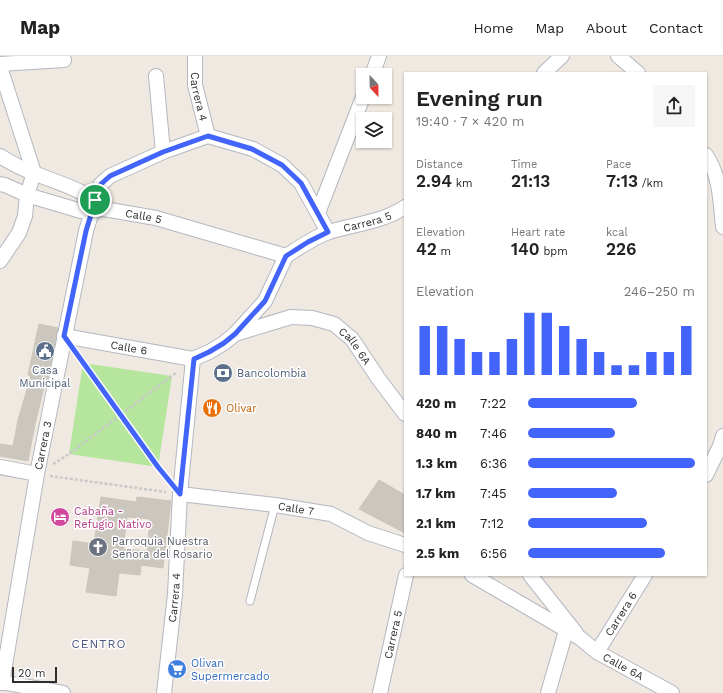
<!DOCTYPE html>
<html lang="en">
<head>
<meta charset="utf-8">
<style>
	body { margin:0; font-family:"Work Sans",sans-serif; background:#f6f6f6; color:#222; height:100vh; display:flex; flex-direction:column; font-size:15px; white-space:nowrap }
	* { box-sizing:border-box; margin:0 }
	p { font-size:13px; color:#767676 }
	.icon { flex:none; width:22px; height:22px; fill:none; stroke:currentColor; stroke-width:2; stroke-linecap:round; stroke-linejoin:round }
	.map { position:relative; flex:1; overflow:hidden }
	.side { position:absolute; left:404px; top:16px; width:303px; height:504px; display:flex; flex-direction:column; background:#fff; border-radius:0px; box-shadow:0 1px 3px #0004 }
	.side>* { flex:none }
	.needle { width:26px; rotate:158deg }
	.tools { position:absolute; left:356px; top:12px; display:grid; gap:8px }
	.tools a { display:grid; place-items:center; width:36px; height:36px; border-radius:0px; background:#fff; box-shadow:0 1px 3px #0004; font-size:20px }
	.scale { position:absolute; left:12px; bottom:10px; width:45px; box-sizing:border-box; padding-left:4px; border:2px solid #2e2e2e; border-top:0; font-size:11px; line-height:14px; white-space:nowrap; color:#2e2e2e; -webkit-text-stroke:3px #fff; paint-order:stroke }
	.pin { position:absolute; display:grid; place-items:center; width:34px; height:34px; color:#fff; margin:-17px; border:2px solid #fff; border-radius:50%; box-shadow:0 1px 4px #0007 }
	.round { display:grid; place-items:center; flex:none; width:42px; height:42px; border-radius:0px; background:#f6f6f6 }
	.head { display:flex; align-items:center; justify-content:space-between; height:68px; padding:0 12px }
	h1 { font-size:22px; font-weight:600; line-height:30px }
	.metrics { display:grid; grid-template-columns:repeat(3,1fr); gap:6px; height:68px; padding:4px 12px }
	.metrics div { display:grid; align-content:center }
	.metrics b { font-size:17px; font-weight:600 }
	.metrics small { font-size:11px; font-weight:400 }
	.metrics p { font-size:11px }
	.chart { height:112px; padding:8px 12px }
	.chart p { display:flex; justify-content:space-between }
	.chart svg { width:100%; height:72px; margin-top:4px; stroke:#4264fb; stroke-width:6 }
	ul { padding:0 12px; list-style:none; font-size:13px }
	li { display:grid; grid-template-columns:64px 48px 1fr; align-items:center; height:30px }
	li i { height:10px; border-radius:5px; background:#4264fb }
	header { display:flex; align-items:center; gap:24px; box-sizing:border-box; height:56px; padding:0 20px; background:#fff; border-bottom:1px solid #e0e0e0 }
	header strong { font-size:19px }
	nav { display:flex; gap:22px; margin-inline-start:auto; font-size:14px }
	.map>svg:first-child { display:block }
</style>
</head>
<body>
<header>
<strong>Map</strong>
<nav><a>Home</a><a>Map</a><a>About</a><a>Contact</a></nav>
</header>
<div class="map">
<svg width="723" height="637" viewBox="0 0 723 637">
	<rect width="100%" height="100%" fill="#efe9e1"/>
	<path fill="#b6e59e" d="M83 307 172 320 158 411 69 398Z"/>
	<g fill="#cbc7bf" stroke="#cbc5ba" fill-rule="evenodd">
		<path d="M39 268 58 272 47 324 46 323 35 368 28 405 0 400V388L13 390 18 364 31 320 28 319Z"/>
		<path d="M379 424 405 439V477L359 453Z"/>
		<path d="M101 441 136 446 137 441 171 445 163 512 141 509 140 519 119 517 116 540 86 536 90 512 70 509 73 485 94 488ZM127 461 150 463 147 495 123 493Z"/>
	</g>
	<g fill="none" stroke-linecap="round" stroke-linejoin="round">
		<defs>
			<path id="lane" d="M250 545 275 449"/>
			<g id="street">
				<path id="s1" d="M195 0V29L208 80"/>
				<path d="M618 0 638 17"/>
				<path d="M0 8 64 4"/>
				<path d="M0 11 34 117 27 139 25 160 19 177 0 205"/>
				<path d="M544 17 562 0"/>
				<path d="M372 19 379 0"/>
				<path d="M156 20 163 96"/>
				<path d="M706 99C721 122 720 145 723 171"/>
				<path d="M0 100C11 107 22 113 34 117 55 126 76 131 95 144"/>
				<path id="s2" d="M0 128 5 129 27 139 81 155 104 153 156 162 286 200"/>
				<path d="M318 157 363 41"/>
				<path id="s3" d="M286 200C300 191 314 181 329 176 355 168 383 166 405 151"/>
				<path id="s4" d="M235 278 291 261 312 262 334 268 352 283 378 322 405 358"/>
				<path id="s5" d="M64 280 193 303"/>
				<path d="M193 303 209 296 224 287 235 278 265 245 286 200"/>
				<path d="M0 411 37 418"/>
				<path d="M706 419 720 390 723 380"/>
				<path id="s6" d="M180 438 275 449 331 458 368 477 405 489"/>
				<path id="s7" d="M472 519 580 582 597 596 672 637"/>
				<path d="M530 519 576 577"/>
				<path id="s8" d="M597 596 645 519"/>
				<path d="M0 626 63 637"/>
				<path id="s9" d="M2 627 37 418 86 175 100 129 110 120 163 96 208 80 253 93 282 109 301 127 328 176"/>
				<path id="s10" d="M164 637 175 538 180 438 193 303"/>
				<path id="s11" d="M380 637 406 519"/>
				<path d="M548 637 566 575"/>
			</g>
		</defs>
		<use href="#lane" stroke="#b4b7c1" stroke-width="9"/>
		<use href="#street" stroke="#b4b7c1" stroke-width="16"/>
		<g stroke="#c9c9c9" stroke-width="2.5" stroke-dasharray="3 2" stroke-linecap="butt">
			<path d="M76 297 167 422"/>
			<path d="M53 408 69 398 177 316"/>
			<path d="M50 420 166 436"/>
		</g>
		<use href="#lane" stroke="#fff" stroke-width="7"/>
		<use href="#street" stroke="#fff" stroke-width="14"/>
	</g>
	<g fill="none" stroke-linecap="round" stroke-linejoin="round">
		<defs>
			<path id="route" d="M208 80 252 93 282 109 301 127 328 176 308 186 286 200 265 245 235 278 224 287 209 296 194 303 180 438 158 411 64 280 86 175 100 129 110 120 163 96Z"/>
		</defs>
		<use href="#route" stroke="#fff" stroke-width="8"/>
		<use href="#route" stroke="#4264fb" stroke-width="5"/>
	</g>
	<defs>
		<symbol id="civic-disc" viewBox="-11 -11 22 22"><circle r="9.5" fill="#5c6f8a" stroke="#fff"/><path d="M-.6-6.5H3V-4.5H.6V-3L4-1V1h2V6H-6V1h2V-1L-.6-3ZM-1.2 2.5V6h2.4V2.5Z" fill="#fff"/></symbol>
		<symbol id="bank-disc" viewBox="-11 -11 22 22"><circle r="9.5" fill="#5c6f8a" stroke="#fff"/><path d="M-6-4H6V4H-6ZM0-2.3a2.3 2.3 0 1 0 0 4.6a2.3 2.3 0 1 0 0-4.6Z" fill="#fff"/></symbol>
		<symbol id="restaurant-disc" viewBox="-11 -11 22 22"><circle r="9.5" fill="#e8710a" stroke="#fff"/><path d="M-5-6h1v4h1v-4h1v4h1v-4h1v5L-1.5 .5V6h-2V.5L-5-1ZM5-6V6H3V1.5H1.5Q1.5-4 5-6Z" fill="#fff"/></symbol>
		<symbol id="hotel-disc" viewBox="-11 -11 22 22"><circle r="9.5" fill="#d1479c" stroke="#fff"/><path d="M-6-4.5h1.5V1H6V5H4.5V3h-9V5H-6ZM-4 0a1.8 1.8 0 1 1 3.6 0ZM.5 0V-2.5h3Q6-2.5 6 0Z" fill="#fff"/></symbol>
		<symbol id="church-disc" viewBox="-11 -11 22 22"><circle r="9.5" fill="#6b7280" stroke="#fff"/><path d="M-1.2-6h2.4v3.5h3.3v2.4h-3.3V6h-2.4V-.1h-3.3v-2.4h3.3Z" fill="#fff"/></symbol>
		<symbol id="supermarket-disc" viewBox="-11 -11 22 22"><circle r="9.5" fill="#3f7fe0" stroke="#fff"/><path d="M-6-5.5h2.5l.6 2H6L4.5 2H-2.5L-4.4-4H-6ZM-1.5 3.2a1.3 1.3 0 1 0 .1 0ZM3 3.2a1.3 1.3 0 1 0 .1 0Z" fill="#fff"/></symbol>
	</defs>
	<g fill-rule="evenodd">
		<use href="#civic-disc" x="34" y="284" width="22" height="22"/>
		<use href="#bank-disc" x="212" y="306" width="22" height="22"/>
		<use href="#restaurant-disc" x="201" y="341" width="22" height="22"/>
		<use href="#hotel-disc" x="49" y="450" width="22" height="22"/>
		<use href="#church-disc" x="87" y="480" width="22" height="22"/>
		<use href="#supermarket-disc" x="166" y="602" width="22" height="22"/>
	</g>
	<g text-anchor="middle" stroke-width="3" stroke-linejoin="round" paint-order="stroke">
		<g font-size="11" fill="#2e2e2e" stroke="#fff">
			<text dy="4" stroke="none"><textPath href="#s1" startOffset="41">Carrera 4</textPath></text>
			<text dy="4" stroke="none"><textPath href="#s2" startOffset="149">Calle 5</textPath></text>
			<text dy="4" stroke="none"><textPath href="#s3" startOffset="89">Carrera 5</textPath></text>
			<text dy="4" stroke="none"><textPath href="#s4" startOffset="133">Calle 6A</textPath></text>
			<text dy="4" stroke="none"><textPath href="#s5" startOffset="66">Calle 6</textPath></text>
			<text dy="4" stroke="none"><textPath href="#s9" startOffset="241">Carrera 3</textPath></text>
			<text dy="4" stroke="none"><textPath href="#s6" startOffset="117">Calle 7</textPath></text>
			<text dy="4" stroke="none"><textPath href="#s10" startOffset="96">Carrera 4</textPath></text>
			<text dy="4" stroke="none"><textPath href="#s8" startOffset="45">Carrera 6</textPath></text>
			<text dy="4" stroke="none"><textPath href="#s11" startOffset="60">Carrera 5</textPath></text>
			<text dy="4" stroke="none"><textPath href="#s7" startOffset="177">Calle 6A</textPath></text>
		</g>
		<g font-size="11" fill="#4e5e75" stroke="#fff">
			<text x="45" y="318">Casa<tspan x="45" dy="13">Municipal</tspan></text>
			<text x="237" y="321" text-anchor="start">Bancolombia</text>
		</g>
		<g font-size="11" fill="#c56008" stroke="#fff" text-anchor="start">
			<text x="226" y="356">Olivar</text>
		</g>
		<g font-size="11" fill="#b23c85" stroke="#fff" text-anchor="start">
			<text x="74" y="459">Cabaña -<tspan x="74" dy="13">Refugio Nativo</tspan></text>
		</g>
		<g font-size="11" fill="#5b616d" stroke="#fff" text-anchor="start">
			<text x="112" y="489">Parroquia Nuestra<tspan x="112" dy="13">Señora del Rosario</tspan></text>
		</g>
		<g font-size="11" fill="#366cbe" stroke="#fff" text-anchor="start">
			<text x="191" y="611">Olivan<tspan x="191" dy="13">Supermercado</tspan></text>
		</g>
		<g font-size="12" letter-spacing="1" fill="#4d5680" stroke="#fff">
			<text x="99" y="592">CENTRO</text>
		</g>
	</g>
</svg>
<div class="tools">
<a><svg class="needle" viewBox="-14 -14 28 28"><path d="M0-13l5 13h-10z" fill="#e53935"/><path d="M0 13l5-13h-10z" fill="#767676"/></svg></a>
<a><svg class="icon" aria-label="layers" viewBox="0 0 24 24"><path d="M12 4l9 5-9 5-9-5zM3 14l9 5 9-5"/></svg></a>
</div>
<div class="scale">20 m</div>
<div class="pin" style="left:95px;top:144px;background:#1e9e55"><svg class="icon" aria-label="arrive" viewBox="0 0 24 24"><path d="M6 21V4h12l-3 4 3 4H6"/></svg></div>
<section class="side">
<div class="head"><div><h1>Evening run</h1><p>19:40 · 7 × 420 m</p></div><a class="round"><svg class="icon" aria-label="share" viewBox="0 0 24 24"><path d="M12 15V3M7 8l5-5 5 5M5 13v7h14v-7"/></svg></a></div>
<div class="metrics">
<div><p>Distance</p><b>2.94<small> km</small></b></div>
<div><p>Time</p><b>21:13</b></div>
<div><p>Pace</p><b>7:13<small> /km</small></b></div>
</div>
<div class="metrics">
<div><p>Elevation</p><b>42<small> m</small></b></div>
<div><p>Heart rate</p><b>140<small> bpm</small></b></div>
<div><p>kcal</p><b>226</b></div>
</div>
<div class="chart"><p><span>Elevation</span>246–250 m</p>
<svg viewBox="0 0 160 44" preserveAspectRatio="none"><path d="M5 44V14M15 44V14M25 44V22M35 44V30M45 44V30M55 44V22M65 44V6M75 44V6M85 44V14M95 44V22M105 44V30M115 44V38M125 44V38M135 44V30M145 44V30M155 44V14"/></svg>
</div>
<ul>
<li><b>420 m</b>7:22<i style="width:65%"></i></li>
<li><b>840 m</b>7:46<i style="width:52%"></i></li>
<li><b>1.3 km</b>6:36<i style="width:100%"></i></li>
<li><b>1.7 km</b>7:45<i style="width:53%"></i></li>
<li><b>2.1 km</b>7:12<i style="width:71%"></i></li>
<li><b>2.5 km</b>6:56<i style="width:82%"></i></li>
</ul>
</section>
</div>
</body>
</html>
